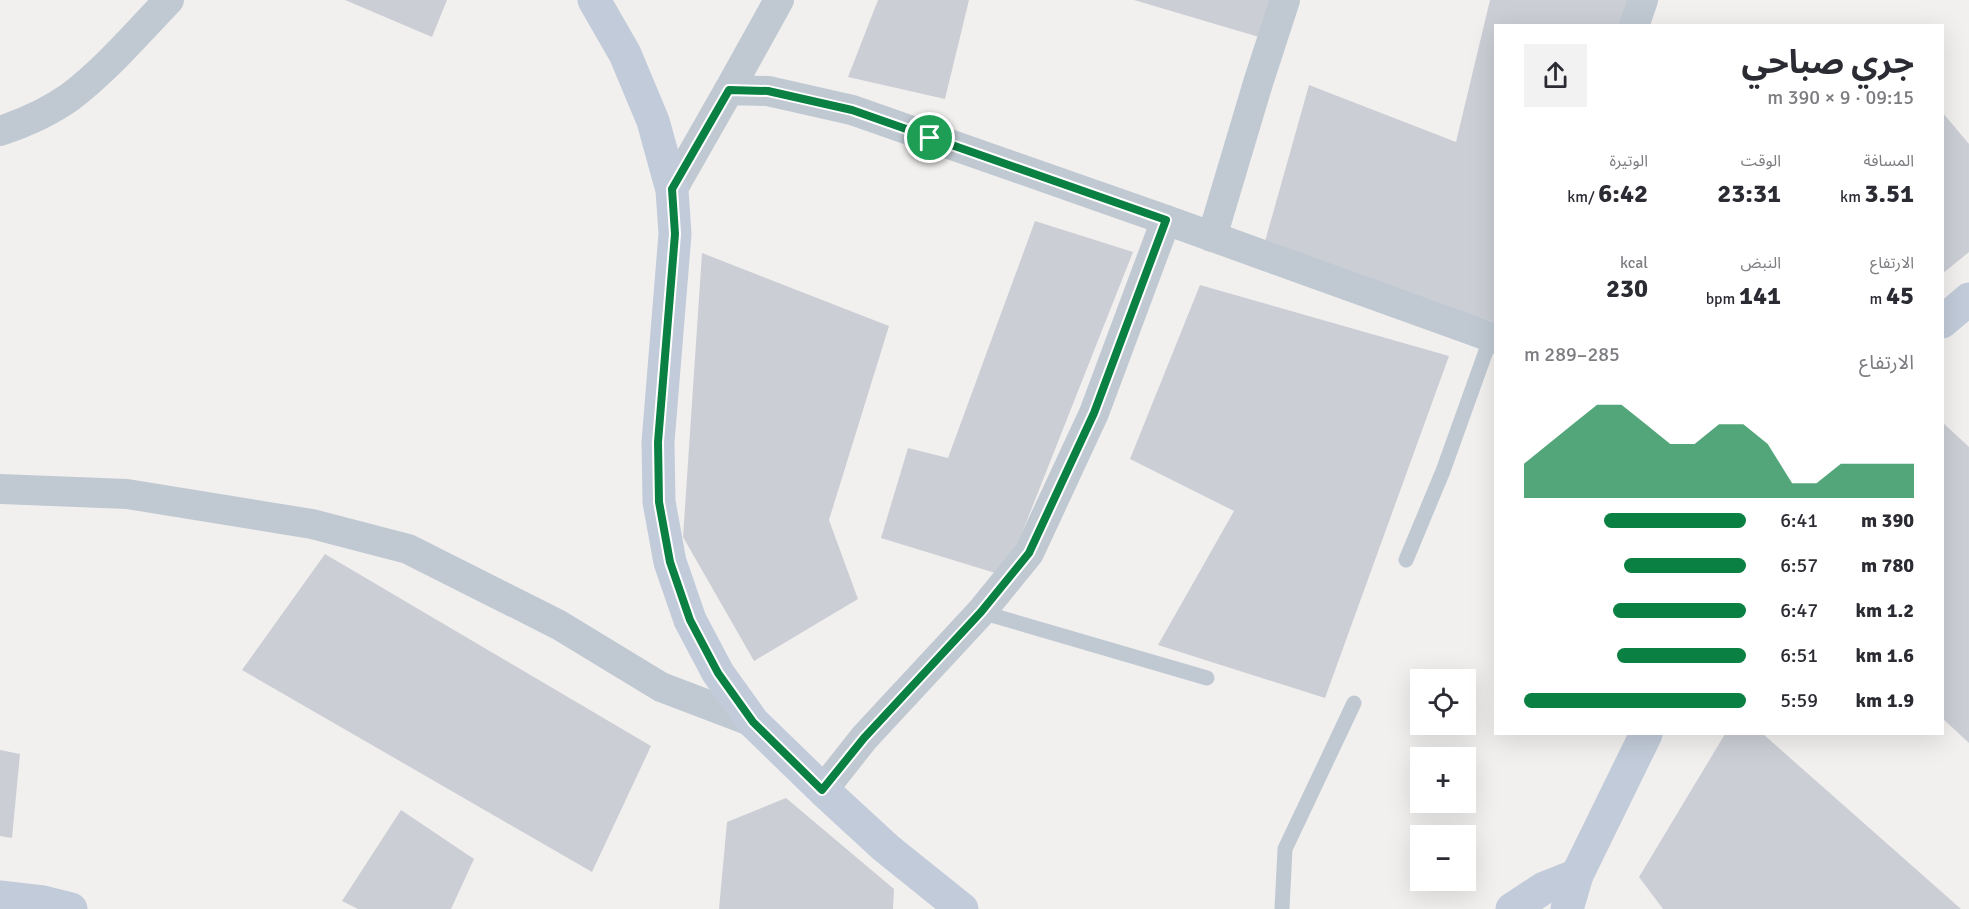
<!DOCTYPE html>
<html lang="ar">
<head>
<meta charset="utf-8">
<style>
	body { margin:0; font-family:Signika,"Noto Sans Arabic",sans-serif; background:#f2f2f3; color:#2b2b33; direction:rtl; height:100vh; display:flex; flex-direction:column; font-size:22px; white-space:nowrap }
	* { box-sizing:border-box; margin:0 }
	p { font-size:20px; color:#7c7c81 }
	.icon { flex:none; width:33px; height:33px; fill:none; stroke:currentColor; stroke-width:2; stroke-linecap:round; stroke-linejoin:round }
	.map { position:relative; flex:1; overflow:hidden; direction:ltr }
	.details { position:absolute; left:1494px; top:24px; width:450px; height:711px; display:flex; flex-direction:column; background:#fff; border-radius:0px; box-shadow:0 6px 24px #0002; direction:rtl }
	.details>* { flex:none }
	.buttons { position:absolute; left:1410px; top:669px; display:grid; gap:12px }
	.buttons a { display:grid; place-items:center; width:66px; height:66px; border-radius:0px; background:#fff; box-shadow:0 6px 24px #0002; font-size:30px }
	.pin { position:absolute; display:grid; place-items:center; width:51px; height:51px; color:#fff; margin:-26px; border:3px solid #fff; border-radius:50%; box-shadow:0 2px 6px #0007 }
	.round { display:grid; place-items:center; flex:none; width:63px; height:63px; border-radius:0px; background:#f2f2f3 }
	.summary { display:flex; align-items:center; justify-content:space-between; height:102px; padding:0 30px }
	h1 { font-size:33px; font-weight:700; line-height:45px }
	.stats { display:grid; grid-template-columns:repeat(3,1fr); gap:9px; height:102px; padding:6px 30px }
	.stats div { display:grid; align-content:center }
	.stats b { font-size:26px; font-weight:700 }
	.stats small { font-size:16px; font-weight:400 }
	.stats p { font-size:16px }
	.chart { height:168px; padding:12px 30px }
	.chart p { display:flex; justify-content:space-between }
	.chart svg { width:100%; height:108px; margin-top:6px; fill:#0b8043; opacity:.7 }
	ul { padding:0 30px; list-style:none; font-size:20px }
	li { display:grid; grid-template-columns:96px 72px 1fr; align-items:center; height:45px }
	li i { height:15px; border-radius:8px; background:#0b8043 }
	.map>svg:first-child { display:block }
</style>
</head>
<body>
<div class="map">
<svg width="1969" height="909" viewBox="0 0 1969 909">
	<rect width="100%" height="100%" fill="#f2f0ef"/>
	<g fill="#cbced5">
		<path d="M345 0H447L432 37Z"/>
		<path d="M878 0H969L945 99 848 77Z"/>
		<path d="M1134 0H1270L1259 37Z"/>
		<path d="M1490 0H1633L1624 26H1496V323L1264 245 1309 85 1456 142Z"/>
		<path d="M1942 112 1969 144V252L1942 274Z"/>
		<path d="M1035 221 1133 252 1005 576 881 538 908 448 948 458Z"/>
		<path d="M702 253 889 326 829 520 858 599 754 661 683 537Z"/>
		<path d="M1200 285 1449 356 1325 698 1158 645 1234 511 1130 459Z"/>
		<path d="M1942 422 1969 447V743L1942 718Z"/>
		<path d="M325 554 651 746 592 872 242 670Z"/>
		<path d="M1725 734H1763L1961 909H1663L1639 877Z"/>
		<path d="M0 750 20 754 12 838 0 836Z"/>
		<path d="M786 798 894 889 893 909H719L727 822Z"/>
		<path d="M401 810 474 859 451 909H358L342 901Z"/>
	</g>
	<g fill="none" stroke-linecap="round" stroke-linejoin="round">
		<g stroke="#c0c9d2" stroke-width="15">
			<path d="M1406 560 1443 471 1491 337"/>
			<path d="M981 612 1207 678"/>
			<path d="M1282 909 1285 849 1354 703"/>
		</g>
		<g stroke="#c0c9d2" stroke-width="30">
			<path d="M1634 26 1643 0"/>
			<path d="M729 90 779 0"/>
			<path d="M0 131C24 123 49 112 70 97 107 69 137 33 169 0"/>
			<path d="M672 190 729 90 768 91 852 110 1166 220 1496 339"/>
			<path d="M1212 237 1258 83 1285 0"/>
			<path d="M0 489 127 494 312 524 408 549 559 625 661 687 753 722"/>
			<path d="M823 790 864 738 981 612 1029 553 1094 413 1166 220"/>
		</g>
		<g stroke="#c2cbd9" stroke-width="33">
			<path d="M594 0 625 54 653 121 672 190 675 234 658 442 659 502 670 562 690 620 718 673 753 722 823 790 886 848 962 909"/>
			<path d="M1942 322 1969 299"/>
			<path d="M0 897 43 902 71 909"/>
			<path d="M1512 909 1544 888 1577 875"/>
			<path d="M1567 909 1577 875 1646 734"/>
		</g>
	</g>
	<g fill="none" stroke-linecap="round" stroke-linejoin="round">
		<defs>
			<path id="route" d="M729 90 768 91 852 110 1166 220 1094 413 1029 553 981 612 864 738 822 790 753 722 718 673 690 620 670 562 659 502 658 442 675 234 672 189Z"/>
		</defs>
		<use href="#route" stroke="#fff" stroke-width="12"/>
		<use href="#route" stroke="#0b8043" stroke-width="8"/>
	</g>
</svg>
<div class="buttons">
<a><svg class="icon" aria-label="locate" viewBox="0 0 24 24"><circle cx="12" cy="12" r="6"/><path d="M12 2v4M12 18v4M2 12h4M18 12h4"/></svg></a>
<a>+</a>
<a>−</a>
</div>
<div class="pin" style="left:930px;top:138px;background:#1e9e55"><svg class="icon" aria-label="arrive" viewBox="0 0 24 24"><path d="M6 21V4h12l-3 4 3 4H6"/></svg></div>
<section class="details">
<div class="summary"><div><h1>جري صباحي</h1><p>09:15 · 9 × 390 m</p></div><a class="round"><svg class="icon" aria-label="share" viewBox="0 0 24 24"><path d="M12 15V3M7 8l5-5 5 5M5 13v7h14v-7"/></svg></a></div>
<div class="stats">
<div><p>المسافة</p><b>3.51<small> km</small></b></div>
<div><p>الوقت</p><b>23:31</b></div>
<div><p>الوتيرة</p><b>6:42<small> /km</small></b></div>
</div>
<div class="stats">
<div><p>الارتفاع</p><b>45<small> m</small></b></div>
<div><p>النبض</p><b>141<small> bpm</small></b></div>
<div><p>kcal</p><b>230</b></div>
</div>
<div class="chart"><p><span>الارتفاع</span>285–289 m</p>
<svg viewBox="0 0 160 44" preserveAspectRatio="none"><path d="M0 44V30L10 22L20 14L30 6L40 6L50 14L60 22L70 22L80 14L90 14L100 22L110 38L120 38L130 30L140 30L150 30L160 30V44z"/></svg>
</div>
<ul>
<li><b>390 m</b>6:41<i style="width:64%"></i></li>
<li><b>780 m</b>6:57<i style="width:55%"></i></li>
<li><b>1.2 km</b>6:47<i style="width:60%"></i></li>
<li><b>1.6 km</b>6:51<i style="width:58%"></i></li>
<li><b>1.9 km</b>5:59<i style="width:100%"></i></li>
</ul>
</section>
</div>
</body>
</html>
